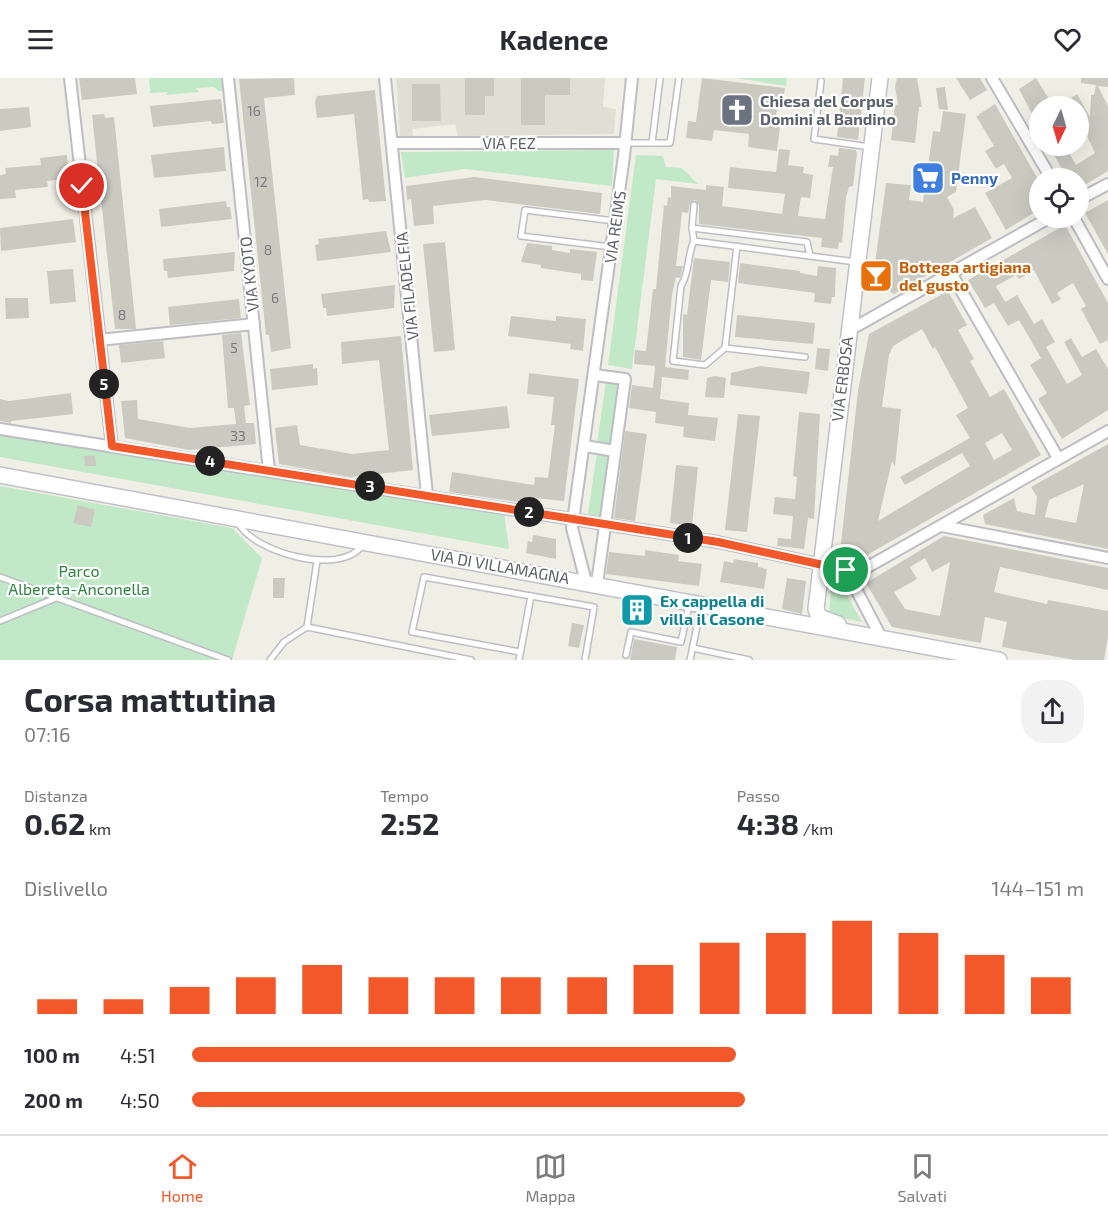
<!DOCTYPE html>
<html lang="it">
<head>
<meta charset="utf-8">
<style>
	body { margin:0; font-family:"Exo 2",sans-serif; background:#f2f2f3; color:#2b2b33; height:100vh; display:flex; flex-direction:column; font-size:22px; white-space:nowrap }
	* { box-sizing:border-box; margin:0 }
	p { font-size:20px; color:#7c7c81 }
	.icon { flex:none; width:33px; height:33px; fill:none; stroke:currentColor; stroke-width:2; stroke-linecap:round; stroke-linejoin:round }
	.map { position:relative; height:582px; overflow:hidden }
	.details { display:flex; flex-direction:column; background:#fff; flex:1 }
	.details>* { flex:none }
	.needle { width:39px; rotate:185deg }
	.tools { position:absolute; left:1029px; top:18px; display:grid; gap:12px }
	.tools a { display:grid; place-items:center; width:60px; height:60px; border-radius:50%; background:#fff; box-shadow:0 6px 24px #0002; font-size:30px }
	.pin { position:absolute; display:grid; place-items:center; width:51px; height:51px; color:#fff; margin:-26px; border:3px solid #fff; border-radius:50%; box-shadow:0 2px 6px #0007 }
	.km { position:absolute; width:30px; height:30px; margin:-15px; border-radius:50%; background:#222; color:#fff; font-size:16px; line-height:30px; text-align:center }
	.round { display:grid; place-items:center; flex:none; width:63px; height:63px; border-radius:24px; background:#f2f2f3 }
	.head { display:flex; align-items:center; justify-content:space-between; height:102px; padding:0 24px }
	h1 { font-size:33px; font-weight:700; line-height:45px }
	.metrics { display:grid; grid-template-columns:repeat(3,1fr); gap:9px; height:102px; padding:6px 24px }
	.metrics div { display:grid; align-content:center }
	.metrics b { font-size:30px; font-weight:700 }
	.metrics small { font-size:16px; font-weight:400 }
	.metrics p { font-size:16px }
	.chart { height:168px; padding:12px 24px }
	.chart p { display:flex; justify-content:space-between }
	.chart svg { width:100%; height:108px; margin-top:6px; stroke:#f25829; stroke-width:6 }
	ul { padding:0 24px; list-style:none; font-size:20px }
	li { display:grid; grid-template-columns:96px 72px 1fr; align-items:center; height:45px }
	li i { height:15px; border-radius:8px; background:#f25829 }
	header { display:flex; justify-content:space-between; align-items:center; height:78px; padding:0 24px; background:#fff; font-size:27px; font-weight:700 }
	.tabs { display:flex; justify-content:space-around; align-items:center; height:84px; border-top:2px solid #e1e1e2; background:#fff; font-size:16px; color:#7c7c81 }
	.tabs a { display:grid; justify-items:center; gap:3px }
	.tabs .active { color:#f25829 }
	.map>svg:first-child { display:block }
</style>
</head>
<body>
<header><svg class="icon" aria-label="menu" viewBox="0 0 24 24"><path d="M4 6h16M4 12h16M4 18h16"/></svg>Kadence<svg class="icon" aria-label="heart" viewBox="0 0 24 24"><path d="M12 20l-8-8c-3-5 5-10 8-4 3-6 11-1 8 4z"/></svg></header>
<div class="map">
<svg width="1108" height="582" viewBox="0 0 1108 582">
	<rect width="100%" height="100%" fill="#f0efe5"/>
	<path fill="#e0dfd3" d="M396 0H605L603 29 616 31 614 56 458 58 455 46 412 51 413 58 400 60Z"/>
	<g fill="#c1e9c7">
		<path d="M149 0H221L223 13H218L214 9 196 10 199 14 166 17 168 14 150 15Z"/>
		<path d="M736 0H787L786 8Z"/>
		<path d="M614 72 612 108 465 91 405 100 401 74Z"/>
		<path d="M636 77 663 78 666 89 682 90 698 106 656 101 632 291 608 287Z"/>
		<path d="M606 303 620 305 612 368 597 366Z"/>
		<path d="M0 356 504 434 509 471 0 379Z"/>
		<path d="M597 374 612 376 604 439 588 436Z"/>
		<path d="M0 408 232 450 262 480 232 582H0Z"/>
		<path d="M835 496 862 544 829 537 832 497Z"/>
	</g>
	<g fill="#cbcac1" fill-rule="evenodd">
		<path d="M79 0H135L137 16 82 22Z"/>
		<path d="M294 0 295 17 264 20 291 270 271 274 269 257H266L239 1Z"/>
		<path d="M465 0H494V18H485V37H465Z"/>
		<path d="M521 0H570V17H545V47H521Z"/>
		<path d="M702 0 785 10 783 21 778 20 775 49H780L777 73 748 69 749 56 714 52 712 63 686 60 688 43 696 44Z"/>
		<path d="M843 0H865L858 62 837 59Z"/>
		<path d="M897 0H917L922 29H919L915 65 891 62 895 26 898 27 895 9Z"/>
		<path d="M956 0H980L987 12 970 22Z"/>
		<path d="M1036 0 1053 28H1040V51L1019 11Z"/>
		<path d="M1081 0H1108V9L1098 8 1108 28V93L1078 111V100H1067L1049 68H1065L1076 87 1095 75 1087 58 1082 61 1078 56V28H1058L1077 16 1090 39 1091 17H1094L1096 7 1081 5Z"/>
		<path d="M412 6H440L441 43H412Z"/>
		<path d="M945 9 948 32 939 31 936 10Z"/>
		<path d="M375 12 386 123 369 124 368 121 363 122 354 36 317 40 315 24 317 18Z"/>
		<path d="M221 21 224 45 212 46 211 43 153 49 150 28Z"/>
		<path d="M995 26 1040 105V131L1006 152 985 115 1012 100 1004 86 996 91 985 73 994 68 976 38H979L978 37Z"/>
		<path d="M29 29 31 49 0 53V31Z"/>
		<path d="M943 33 966 36 956 114 947 119 954 132 953 140 975 129 992 160 894 216 873 200 886 105 911 107 909 122 923 124 933 53 940 54Z"/>
		<path d="M104 36 105 40 114 39 136 251H115L92 37Z"/>
		<path d="M224 69 226 93 154 100 151 77Z"/>
		<path d="M839 70 856 72 857 76 853 108 849 109 846 119 842 165 839 164 838 171 821 169 822 160 699 146V127L695 122 690 125 688 135 682 134 676 188H683L680 200 676 199 672 217 665 289 689 292 688 302 662 299 660 321 689 325 688 337 718 340 715 363 683 359 684 349 655 345 656 334 629 330 632 307 653 310 655 288 634 286 635 272 646 273 653 211H656L664 127 667 128 668 119 671 120V108L706 112V107L724 109 722 128 782 136 785 116 728 110 730 89 776 94 779 71 790 72 788 87 804 89 803 95 813 97 810 120 801 119 798 138 825 141 833 89H828L830 77 838 78Z"/>
		<path d="M67 77 69 101 47 103 48 109 15 112 16 120 0 121V97L6 96 5 90 41 87 40 80Z"/>
		<path d="M474 99 602 115 600 136 486 122 433 128 434 146 414 148 411 121 407 122 406 108Z"/>
		<path d="M1108 122V176L1085 135Z"/>
		<path d="M226 123 227 129H230L232 141 161 149 159 131Z"/>
		<path d="M73 141 76 164 1 173 0 150Z"/>
		<path d="M1065 147 1108 225V262L1100 266 1081 231 1086 228 1073 205 1057 215 1061 221 1052 226 1034 192 1019 201 1016 197 996 208 1005 224 1017 217 1034 246 1042 241 1055 264 1046 269 1067 306 1082 297 1064 264 1071 260 1082 279 1096 271 1108 291V332L1062 361 1038 321 1047 315 1030 287 1041 280 1019 242 1008 248 994 225 985 230 968 202Z"/>
		<path d="M386 153 391 174 317 183 315 167 319 166 318 161Z"/>
		<path d="M445 164 455 272 434 274 423 166Z"/>
		<path d="M527 165 552 168V172L570 175V171L597 174 593 203 581 202V196L541 190V187L521 184Z"/>
		<path d="M235 174 234 193 168 200 167 193H164L163 181Z"/>
		<path d="M694 180 730 184 728 204 711 202 701 282 683 279V236L687 237Z"/>
		<path d="M740 185 800 193V195L817 198 818 188 836 190 835 219H832L831 226 814 224 815 215 738 205Z"/>
		<path d="M73 191 76 224 50 226 47 193Z"/>
		<path d="M395 207 394 230 327 238 326 230H323L321 216Z"/>
		<path d="M948 213 967 247 958 252 974 281 970 283 990 319 1004 311 1041 377 855 484 840 474 858 313 869 256ZM922 251 933 271 935 269 968 330 956 337 970 360 900 399 905 407 962 375 970 388 878 443 892 383 895 389 901 331 882 329 889 277 893 268ZM1002 355 1012 372 994 382 985 365Z"/>
		<path d="M5 220H28L29 240 6 241Z"/>
		<path d="M239 221 241 240 170 247 168 229Z"/>
		<path d="M737 237 815 245 813 266 735 259Z"/>
		<path d="M511 238 556 243V238L586 241 583 273 570 271 571 266 508 258Z"/>
		<path d="M241 255 250 327 244 328 246 345H254L256 366 189 372 125 360 121 323 137 322 138 341 190 350 236 346 234 330H228L222 257Z"/>
		<path d="M401 258 413 392 351 399 279 386 275 350 297 347 300 367 352 376 389 372 379 282 342 286 341 264Z"/>
		<path d="M163 263 165 280 121 285 119 267Z"/>
		<path d="M817 270 830 271 828 293 815 291Z"/>
		<path d="M313 286V291L317 290 318 307 272 312 270 291Z"/>
		<path d="M760 288 810 294 807 316 730 307 731 295Z"/>
		<path d="M529 295 579 301 564 423 526 419 525 425 449 414 452 394 534 407 535 399 548 400 555 347H551L554 319 527 316Z"/>
		<path d="M715 298 726 300 724 320 705 319 707 300Z"/>
		<path d="M71 315 73 336 11 343V345L0 343V321L9 323Z"/>
		<path d="M507 328 510 350 432 358 429 337Z"/>
		<path d="M799 334 820 336 814 441 808 440 804 471 777 468 778 460 791 461 793 438 773 436 775 419 795 421 797 399 793 398Z"/>
		<path d="M738 336 760 338 747 454 725 452Z"/>
		<path d="M625 353 647 356 635 443 614 440Z"/>
		<path d="M1108 366V471L985 446 983 437 1014 420 1017 433 1035 437 1037 419 1031 409ZM1084 406 1076 445 1045 439 1049 422Z"/>
		<path d="M95 377 96 388H85L84 378Z"/>
		<path d="M676 387 698 389 692 448 670 445Z"/>
		<path d="M78 427 95 432 91 449 73 445Z"/>
		<path d="M533 457 556 461V481L526 475 528 463 532 464Z"/>
		<path d="M944 458 1108 490V512L1000 489 994 514 1047 526 1048 522 1108 533V559L1104 582H1075L1002 569 1007 544 985 539 981 565 892 549 866 505ZM925 480 932 494 950 484 940 538 905 531 894 514 917 501 910 489Z"/>
		<path d="M645 472 679 477 678 483 702 486 699 508 606 496 609 474 645 478Z"/>
		<path d="M734 481 758 485V489L767 491 764 511 720 504 724 483 733 485Z"/>
		<path d="M273 500H285L284 520H273Z"/>
		<path d="M787 500 806 503 802 536 782 531Z"/>
		<path d="M633 524 643 526 641 540 631 539Z"/>
		<path d="M572 545 584 547 579 570 568 568Z"/>
		<path d="M634 561 677 569 675 582H630Z"/>
	</g>
	<g fill="none" stroke-linecap="round" stroke-linejoin="round">
		<defs>
			<g id="lane">
				<path d="M821 3 814 61 870 69"/>
				<path d="M626 65H670L679 0"/>
				<path d="M652 65 660 0"/>
				<path d="M694 127 692 150 807 164 810 178 856 184"/>
				<path d="M692 150 694 163 810 178"/>
				<path d="M694 163C687 177 690 194 681 208L673 283 705 287 725 270 737 168"/>
				<path d="M611 169 521 158 525 132 615 143"/>
				<path d="M725 270 805 279"/>
				<path d="M238 444C251 474 343 500 363 466"/>
				<path d="M0 499 228 582"/>
				<path d="M0 543 56 520"/>
				<path d="M307 549 471 582"/>
				<path d="M693 570 749 582"/>
				<path d="M520 574 412 554 424 499 531 518"/>
				<path d="M626 577 631 554 681 564 689 527"/>
				<path d="M270 582 284 564 307 549 317 483"/>
				<path d="M519 582 531 518 594 529 585 582"/>
				<path d="M690 582 701 529"/>
			</g>
			<g id="street">
				<path d="M70 0 112 368"/>
				<path d="M228 0 269 393"/>
				<path d="M385 0 427 417"/>
				<path d="M992 0 1051 100"/>
				<path d="M392 65H626"/>
				<path d="M1078 122 1108 106"/>
				<path d="M1074 140 1108 201"/>
				<path d="M951 195 1058 380"/>
				<path d="M848 253 1049 140"/>
				<path d="M99 262 254 246"/>
				<path d="M595 297 625 301 597 506"/>
				<path d="M0 351 718 464 846 492 882 561"/>
				<path d="M585 368 615 373"/>
				<path d="M942 448 1108 480"/>
				<path d="M850 499 1108 353"/>
				<path d="M586 504 572 450 624 78 632 0"/>
			</g>
			<g id="secondary">
				<path d="M0 397 999 582"/>
				<path d="M838 546 819 539 816 531 880 0"/>
			</g>
		</defs>
		<use href="#lane" stroke="#bdbec4" stroke-width="8"/>
		<use href="#street" stroke="#bdbec4" stroke-width="14"/>
		<use href="#secondary" stroke="#bfc1c9" stroke-width="18"/>
		<use href="#lane" stroke="#fff" stroke-width="5"/>
		<use href="#street" stroke="#fff" stroke-width="10"/>
		<use href="#secondary" stroke="#fff" stroke-width="15"/>
	</g>
	<g fill="none" stroke-linecap="round" stroke-linejoin="round">
		<defs>
			<path id="route" d="M82 108 112 368 718 464 846 492"/>
		</defs>
		<use href="#route" stroke="#fff" stroke-width="12"/>
		<use href="#route" stroke="#f25829" stroke-width="8"/>
	</g>
	<defs>
		<symbol id="church-square" viewBox="-11 -11 22 22"><rect x="-9" y="-9" width="18" height="18" rx="4" fill="#6b7280" stroke="#fff"/><path d="M-1.2-6h2.4v3.5h3.3v2.4h-3.3V6h-2.4V-.1h-3.3v-2.4h3.3Z" fill="#fff"/></symbol>
		<symbol id="supermarket-square" viewBox="-11 -11 22 22"><rect x="-9" y="-9" width="18" height="18" rx="4" fill="#3f7fe0" stroke="#fff"/><path d="M-6-5.5h2.5l.6 2H6L4.5 2H-2.5L-4.4-4H-6ZM-1.5 3.2a1.3 1.3 0 1 0 .1 0ZM3 3.2a1.3 1.3 0 1 0 .1 0Z" fill="#fff"/></symbol>
		<symbol id="bar-square" viewBox="-11 -11 22 22"><rect x="-9" y="-9" width="18" height="18" rx="4" fill="#e8710a" stroke="#fff"/><path d="M-6-5H6L.8 .8V4.5H3.5V6h-7V4.5H-.8V.8Z" fill="#fff"/></symbol>
		<symbol id="building-square" viewBox="-11 -11 22 22"><rect x="-9" y="-9" width="18" height="18" rx="4" fill="#0f9aa8" stroke="#fff"/><path d="M-4-6H4V6H1V3H-1V6H-4ZM-2.5-4.3h1.7v1.8h-1.7ZM.8-4.3h1.7v1.8H.8ZM-2.5-1h1.7V.8h-1.7ZM.8-1h1.7V.8H.8Z" fill="#fff"/></symbol>
	</defs>
	<g fill-rule="evenodd">
		<use href="#church-square" x="718" y="13" width="38" height="38"/>
		<use href="#supermarket-square" x="909" y="81" width="38" height="38"/>
		<use href="#bar-square" x="857" y="179" width="38" height="38"/>
		<use href="#building-square" x="618" y="513" width="38" height="38"/>
	</g>
	<g text-anchor="middle" stroke-width="4.5" stroke-linejoin="round" paint-order="stroke">
		<g font-size="14" fill="#787a7d">
			<text x="254" y="38">16</text>
			<text x="261" y="109">12</text>
			<text x="268" y="177">8</text>
			<text x="275" y="225">6</text>
			<text x="122" y="242">8</text>
			<text x="234" y="275">5</text>
			<text x="238" y="363">33</text>
		</g>
		<g font-size="16" font-weight="bold" fill="#5b616d" stroke="#fff" text-anchor="start">
			<text x="760" y="29">Chiesa del Corpus<tspan x="760" dy="18">Domini al Bandino</tspan></text>
		</g>
		<g font-size="16" fill="#5d6066" stroke="#fff">
			<text x="509" y="71">VIA FEZ</text>
			<text transform="translate(615 149) rotate(-82)" y="6">VIA REIMS</text>
			<text transform="translate(249 196) rotate(-96)" y="6">VIA KYOTO</text>
			<text transform="translate(407 208) rotate(-96)" y="6">VIA FILADELFIA</text>
			<text transform="translate(842 301) rotate(-83)" y="6">VIA ERBOSA</text>
			<text transform="translate(500 488) rotate(10)" y="6">VIA DI VILLAMAGNA</text>
		</g>
		<g font-size="16" font-weight="bold" fill="#366cbe" stroke="#fff" text-anchor="start">
			<text x="951" y="106">Penny</text>
		</g>
		<g font-size="16" font-weight="bold" fill="#c56008" stroke="#fff" text-anchor="start">
			<text x="899" y="195">Bottega artigiana<tspan x="899" dy="18">del gusto</tspan></text>
		</g>
		<g font-size="16" fill="#308241" stroke="#fff">
			<text x="79" y="499">Parco<tspan x="79" dy="18">Albereta-Anconella</tspan></text>
		</g>
		<g font-size="16" font-weight="bold" fill="#0d838f" stroke="#fff" text-anchor="start">
			<text x="660" y="529">Ex cappella di<tspan x="660" dy="18">villa il Casone</tspan></text>
		</g>
	</g>
</svg>
<div class="tools">
<a><svg class="needle" viewBox="-14 -14 28 28"><path d="M0-13l5 13h-10z" fill="#e53935"/><path d="M0 13l5-13h-10z" fill="#7c7c81"/></svg></a>
<a><svg class="icon" aria-label="locate" viewBox="0 0 24 24"><circle cx="12" cy="12" r="6"/><path d="M12 2v4M12 18v4M2 12h4M18 12h4"/></svg></a>
</div>
<div class="pin" style="left:846px;top:492px;background:#1e9e55"><svg class="icon" aria-label="arrive" viewBox="0 0 24 24"><path d="M6 21V4h12l-3 4 3 4H6"/></svg></div>
<div class="pin" style="left:82px;top:108px;background:#d93025"><svg class="icon" aria-label="check" viewBox="0 0 24 24"><path d="M5 12l5 5 9-10"/></svg></div>
<b class="km" style="left:688px;top:460px">1</b>
<b class="km" style="left:529px;top:434px">2</b>
<b class="km" style="left:370px;top:408px">3</b>
<b class="km" style="left:210px;top:383px">4</b>
<b class="km" style="left:104px;top:306px">5</b>
</div>
<section class="details">
<div class="head"><div><h1>Corsa mattutina</h1><p>07:16</p></div><a class="round"><svg class="icon" aria-label="share" viewBox="0 0 24 24"><path d="M12 15V3M7 8l5-5 5 5M5 13v7h14v-7"/></svg></a></div>
<div class="metrics">
<div><p>Distanza</p><b>0.62<small> km</small></b></div>
<div><p>Tempo</p><b>2:52</b></div>
<div><p>Passo</p><b>4:38<small> /km</small></b></div>
</div>
<div class="chart"><p><span>Dislivello</span>144–151 m</p>
<svg viewBox="0 0 160 44" preserveAspectRatio="none"><path d="M5 44V38M15 44V38M25 44V33M35 44V29M45 44V24M55 44V29M65 44V29M75 44V29M85 44V29M95 44V24M105 44V15M115 44V11M125 44V6M135 44V11M145 44V20M155 44V29"/></svg>
</div>
<ul>
<li><b>100 m</b>4:51<i style="width:61%"></i></li>
<li><b>200 m</b>4:50<i style="width:62%"></i></li>
</ul>
</section>
<nav class="tabs">
<a class="active"><svg class="icon" aria-label="home" viewBox="0 0 24 24"><path d="M3 11l9-7 9 7M6 9v11h12V9"/></svg>Home</a>
<a><svg class="icon" aria-label="map" viewBox="0 0 24 24"><path d="M3 6l6-2 6 2 6-2v14l-6 2-6-2-6 2zM9 4v14M15 6v14"/></svg>Mappa</a>
<a><svg class="icon" aria-label="saved" viewBox="0 0 24 24"><path d="M7 4h10v16l-5-4-5 4z"/></svg>Salvati</a>
</nav>
</body>
</html>
